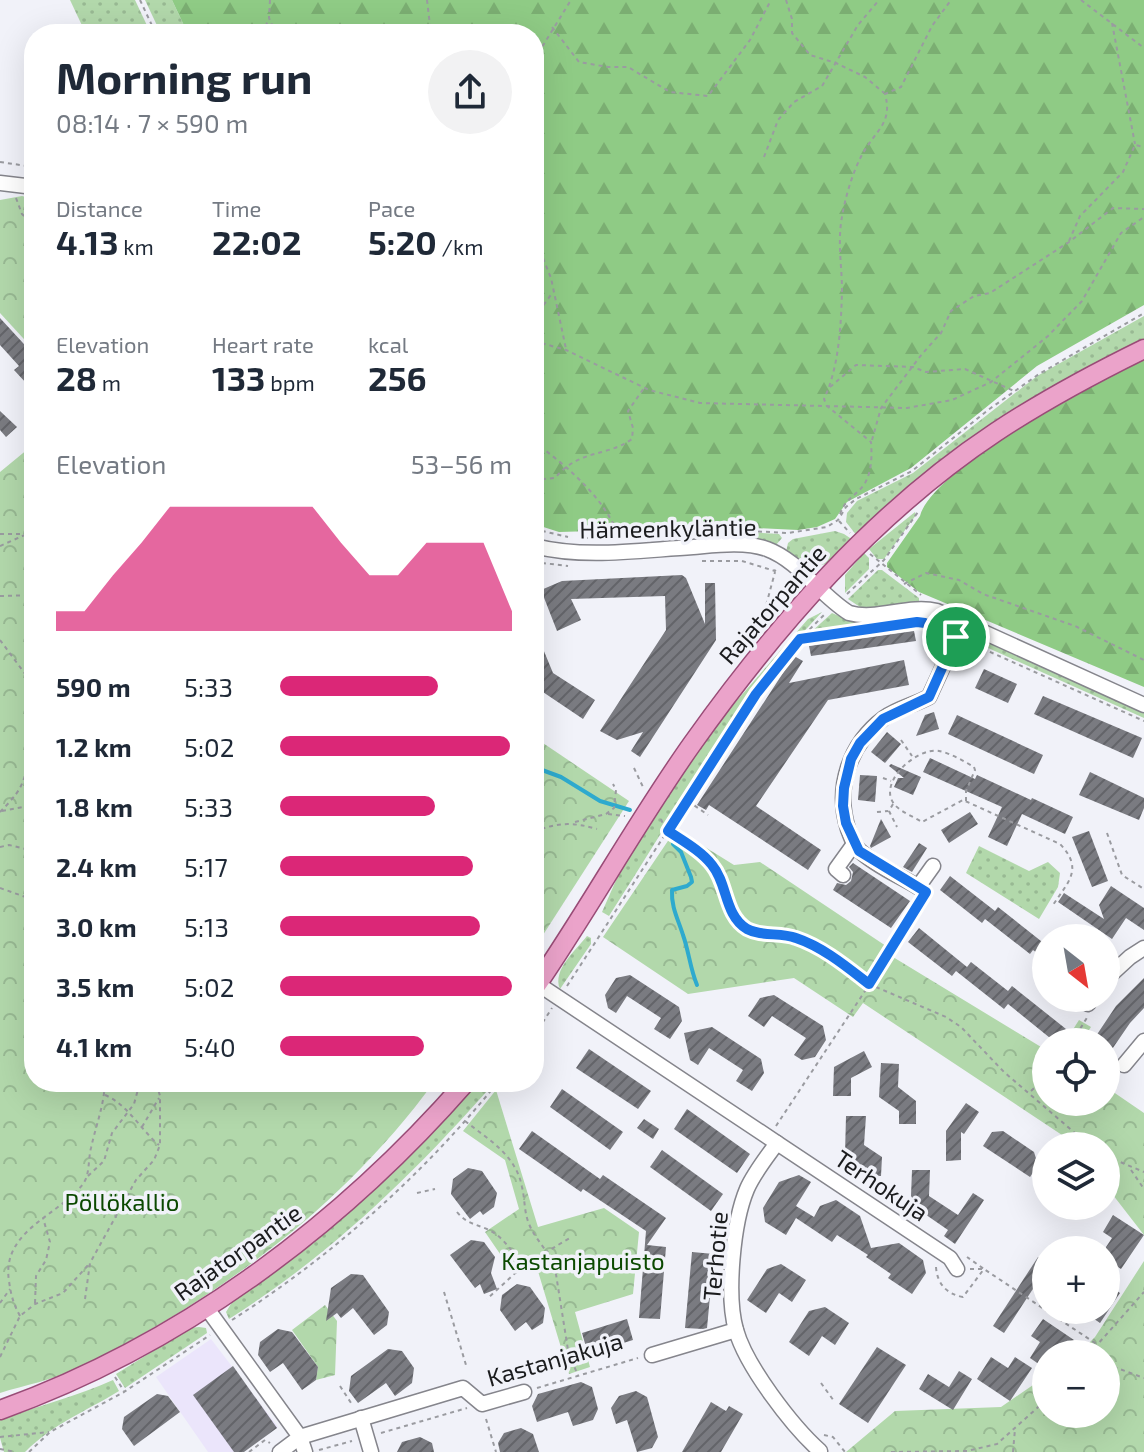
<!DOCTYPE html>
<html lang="en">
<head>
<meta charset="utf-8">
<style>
	body { margin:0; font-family:"Exo 2",sans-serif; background:#f2f2f3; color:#1f2937; height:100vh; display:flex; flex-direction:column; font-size:30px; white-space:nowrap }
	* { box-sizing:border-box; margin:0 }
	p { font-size:26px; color:#747a83 }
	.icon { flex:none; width:44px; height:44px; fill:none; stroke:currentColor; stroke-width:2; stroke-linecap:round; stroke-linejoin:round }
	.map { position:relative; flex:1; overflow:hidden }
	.panel { position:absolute; left:24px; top:24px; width:520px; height:1068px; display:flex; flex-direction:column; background:#fff; border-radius:32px; box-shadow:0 8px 32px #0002 }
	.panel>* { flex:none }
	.needle { width:52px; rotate:149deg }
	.controls { position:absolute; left:1032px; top:924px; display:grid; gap:16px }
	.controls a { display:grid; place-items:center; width:88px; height:88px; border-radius:50%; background:#fff; box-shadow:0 8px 32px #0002; font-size:40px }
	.pin { position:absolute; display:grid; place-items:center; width:68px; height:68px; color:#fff; margin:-34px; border:4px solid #fff; border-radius:50%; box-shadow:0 2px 8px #0007 }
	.round { display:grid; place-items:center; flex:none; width:84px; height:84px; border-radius:42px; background:#f2f2f3 }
	.overview { display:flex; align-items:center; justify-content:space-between; height:136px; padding:0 32px }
	h1 { font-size:44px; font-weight:700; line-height:60px }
	.metrics { display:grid; grid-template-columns:repeat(3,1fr); gap:12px; height:136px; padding:8px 32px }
	.metrics div { display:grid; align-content:center }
	.metrics b { font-size:34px; font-weight:700 }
	.metrics small { font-size:22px; font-weight:400 }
	.metrics p { font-size:22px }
	.chart { height:224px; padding:16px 32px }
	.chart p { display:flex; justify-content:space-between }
	.chart svg { width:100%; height:144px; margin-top:8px; fill:#db2777; opacity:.7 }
	ul { padding:0 32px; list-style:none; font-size:26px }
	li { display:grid; grid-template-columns:128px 96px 1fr; align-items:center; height:60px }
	li i { height:20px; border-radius:10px; background:#db2777 }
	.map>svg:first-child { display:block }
</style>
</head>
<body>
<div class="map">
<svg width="1144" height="1452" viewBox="0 0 1144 1452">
	<defs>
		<pattern id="grass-dots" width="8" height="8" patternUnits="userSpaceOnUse" patternTransform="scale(2)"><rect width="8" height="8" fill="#b2d8ab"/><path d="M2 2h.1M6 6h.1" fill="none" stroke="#98b993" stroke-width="1.8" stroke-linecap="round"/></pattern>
		<pattern id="forest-firs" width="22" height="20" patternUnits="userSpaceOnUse" patternTransform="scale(2)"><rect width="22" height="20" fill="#8fcb85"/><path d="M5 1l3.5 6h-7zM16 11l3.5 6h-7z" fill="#7bae72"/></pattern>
		<pattern id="park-crowns" width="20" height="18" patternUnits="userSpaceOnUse" patternTransform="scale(2)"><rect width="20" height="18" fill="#b2d8ab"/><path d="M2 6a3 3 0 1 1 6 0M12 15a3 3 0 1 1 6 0" fill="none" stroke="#98b993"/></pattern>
		<pattern id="building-hatch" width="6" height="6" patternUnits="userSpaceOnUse" patternTransform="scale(2)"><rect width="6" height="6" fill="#7a7b81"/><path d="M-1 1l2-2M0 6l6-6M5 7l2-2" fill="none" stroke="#636469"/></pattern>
	</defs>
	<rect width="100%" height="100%" fill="#f1f2f9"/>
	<path fill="#ebe5fb" d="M211 1339 278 1427 242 1452H208L156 1377Z"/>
	<g fill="url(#grass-dots)">
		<path d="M70 0H135L151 34H86Z"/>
		<path d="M145 0H172L188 34H161Z"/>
		<path d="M1144 316V340L1105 359 857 536 846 522 847 513 857 501 913 473 1037 376Z"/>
		<path d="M915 512 916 515 884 559H877L869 549Z"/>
		<path d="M732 531 779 534 782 538 776 545Z"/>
		<path d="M835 531 844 534 853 540C826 566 819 577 786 552L788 543 793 539Z"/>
		<path d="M864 553 869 558V569L845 593V575Z"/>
		<path d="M878 570H882L919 598V601L863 609 848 599Z"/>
		<path d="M822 612C737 701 676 812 609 916L602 912 621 869 696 751 712 729 808 619Z"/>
		<path d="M832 613C869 631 908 605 946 622L943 627 919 619 810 633Z"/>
		<path d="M989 641 1144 711V718L986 647Z"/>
		<path d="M979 846 1029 871 1048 862 1060 873 1058 887 1039 919 966 873Z"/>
		<path d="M587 936 591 938V944L560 989C552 970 576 950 587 936Z"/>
		<path d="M475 1082H495C414 1174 333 1253 229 1319L226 1312 234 1299C324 1237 406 1168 475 1082Z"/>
		<path d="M199 1327 206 1328 207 1333 125 1388 116 1374 190 1328Z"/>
		<path d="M113 1380 119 1391C85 1412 54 1423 25 1452H4L0 1438V1420C37 1406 78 1396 113 1380Z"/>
	</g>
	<g fill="url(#forest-firs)">
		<path d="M172 0H1144V305L1037 366 911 468 847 502 835 519 817 527 798 530 732 527 559 532 534 524V34H188Z"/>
		<path d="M1144 357V687L919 592 887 567V563L920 516C931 470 1099 379 1144 357Z"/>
	</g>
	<g fill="url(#park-crowns)">
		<path d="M22 196 34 199V350L0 313V200Z"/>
		<path d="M34 444V1082H434C343 1207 214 1302 76 1369 53 1380 25 1385 0 1393V472Z"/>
		<path d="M534 737 629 801 534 949Z"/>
		<path d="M676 829 734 865 760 862 889 948 915 901 925 908 893 957 1046 1050V1102H1106V1087L1144 1113V1235L1106 1186V1146H1071L1062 1135 863 1003 853 1017 794 978 688 994 603 937Z"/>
		<path d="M1079 1020 1091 1027 1081 1042H1065Z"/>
		<path d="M496 1090 538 1227 604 1208 639 1232 633 1294 575 1312 590 1367 569 1374 534 1258 511 1270 485 1232 519 1209 505 1160 463 1131Z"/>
		<path d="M1144 1261V1452H846L895 1411 1001 1407 1046 1376V1414H1106V1354H1078L1095 1337Z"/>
		<path d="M325 1305 337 1321 335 1375 316 1380 318 1367 292 1330Z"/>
	</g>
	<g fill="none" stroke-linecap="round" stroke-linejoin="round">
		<g stroke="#2eaace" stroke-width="4">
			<path d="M26 204 34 206"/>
			<path d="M534 767 561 777 600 801 630 810"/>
			<path d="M673 844 681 852 691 877 692 882 687 886 672 890C671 907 678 919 683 935 689 952 690 968 697 985"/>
		</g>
	</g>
	<g fill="url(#building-hatch)">
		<path d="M0 318 34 355V377L27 384 14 370 19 366 0 345Z"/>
		<path d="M0 411 17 427 6 437 0 430Z"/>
		<path d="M682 575 686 578 705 624V583H715L716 640 640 757 631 751 643 732 617 740 600 731 666 630 665 596 571 599 581 620 557 631 541 590 562 581Z"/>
		<path d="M534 627 553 673 595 700 583 719 534 686Z"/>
		<path d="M914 631 916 641 811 656 809 646Z"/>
		<path d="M794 656 803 661 789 683 904 660 909 685 828 700 756 806 821 850 808 870 709 805 706 810 697 805Z"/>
		<path d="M984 669 1017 684 1008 703 975 688Z"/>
		<path d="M1043 696 1142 738 1133 758 1034 714Z"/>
		<path d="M934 712 939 729 916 736 925 715Z"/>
		<path d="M957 715 1043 755 1034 774 948 734Z"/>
		<path d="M887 732 901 744 885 763 871 752Z"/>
		<path d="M930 758 975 779 977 775 1031 800 1032 798 1073 817 1065 834 1022 814 1007 846 988 837 1002 807 923 772Z"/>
		<path d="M891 764 921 777 913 795 894 787 898 778H904L889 766Z"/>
		<path d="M1090 772 1144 798V808L1139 820 1079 795Z"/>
		<path d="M860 775 877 776 875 802 858 800Z"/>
		<path d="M970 812 978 824 949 843 941 830Z"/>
		<path d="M881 819 891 837 871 848 870 846Z"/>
		<path d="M1089 831 1108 881 1092 887 1072 837Z"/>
		<path d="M919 843 927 848 912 872 903 867Z"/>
		<path d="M853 863 910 901 891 928 833 890 837 883 846 885 851 881 853 872 849 867Z"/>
		<path d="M950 876 995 911 998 907 1046 945V960L1033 950 1030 954 985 919 982 923 940 890Z"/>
		<path d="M1111 886 1144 908V930L1126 918 1112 939 1058 902 1064 893 1104 919 1099 905Z"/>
		<path d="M919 928 967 967 971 962 1008 991 1012 986 1066 1029 1055 1042 1008 1004 1004 1009 956 971 952 976 908 942Z"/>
		<path d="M630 975 679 1007 682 1021 670 1039 654 1029 661 1018 627 996 616 1013 608 1008 605 995 616 978Z"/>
		<path d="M1144 978V1008L1130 1023 1106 1058V1042H1092L1116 1006Z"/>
		<path d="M774 995 823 1026 826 1040 815 1057 802 1060 794 1055 806 1038 772 1016 764 1027 748 1016 760 998Z"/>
		<path d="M712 1027 761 1059 764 1073 752 1091 736 1081 743 1070 709 1048 698 1065 690 1060 684 1033Z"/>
		<path d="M589 1049 651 1091 638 1109 576 1068Z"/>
		<path d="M864 1051 872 1067 851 1078V1096H833L834 1067Z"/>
		<path d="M881 1063 899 1064 898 1087 916 1101V1124H899V1111L879 1097Z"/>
		<path d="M562 1089 623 1132 610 1150 550 1107Z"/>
		<path d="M966 1103 979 1112 964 1134 961 1132V1160L946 1161V1131Z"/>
		<path d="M687 1109 750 1154 737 1173 674 1129Z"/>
		<path d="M846 1116H866L864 1145 882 1157 881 1176H866L865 1168 845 1154Z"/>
		<path d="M644 1119 659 1129 653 1139 637 1128Z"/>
		<path d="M532 1131 600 1179 603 1175 666 1218 647 1245 666 1247 660 1319 639 1318 646 1231 583 1189 581 1192 519 1149Z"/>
		<path d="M1003 1131 1034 1152 1038 1165 1030 1177 983 1146 992 1132Z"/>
		<path d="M662 1150 723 1194 711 1211 650 1167Z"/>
		<path d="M468 1168 482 1171 497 1193 494 1207 483 1215 480 1211 470 1219 451 1194 453 1179Z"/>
		<path d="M912 1170H930L929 1196 958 1215 973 1193 984 1200 955 1244 944 1236 948 1230 919 1210 911 1196Z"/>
		<path d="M799 1175 811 1182 796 1206 814 1217 820 1206 836 1200 860 1216 871 1248 899 1243 923 1260 926 1273 912 1294 888 1278 891 1274 866 1257 868 1255 837 1235 832 1242 796 1218 786 1235 765 1222 763 1208 779 1182Z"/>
		<path d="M1113 1215 1144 1235 1121 1269 1106 1259V1247L1112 1238 1103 1232Z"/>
		<path d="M471 1240 484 1242 495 1257 491 1273 497 1289 484 1294 480 1284 475 1288 450 1255Z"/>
		<path d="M692 1252 714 1254 707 1328 703 1329 685 1328Z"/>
		<path d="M1038 1257 1046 1262V1269L1004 1333 993 1326Z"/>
		<path d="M781 1264 806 1280 792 1302 779 1293 766 1313 747 1300 767 1269Z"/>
		<path d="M351 1274 363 1275 389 1312 387 1325 374 1335 353 1308 341 1318 337 1313 326 1321 331 1288Z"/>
		<path d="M1106 1283 1120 1293 1100 1323 1081 1310H1106Z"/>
		<path d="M517 1284 530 1287 545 1308 543 1323 532 1330 526 1322 515 1331 500 1310 502 1295Z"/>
		<path d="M825 1307 849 1323 835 1345 822 1336 809 1356 789 1342 809 1311Z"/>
		<path d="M627 1319 633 1340 588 1354 582 1333Z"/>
		<path d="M1043 1319 1074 1340 1065 1354H1046V1369L1030 1358 1040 1342 1031 1336Z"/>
		<path d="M278 1329 292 1332 318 1367 316 1380 302 1390 283 1363 270 1372 258 1355 260 1342Z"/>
		<path d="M877 1347 906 1365 868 1423 839 1404Z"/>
		<path d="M388 1349 402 1351 414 1368 412 1383 395 1396 386 1383 358 1403 349 1391 351 1376Z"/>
		<path d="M991 1357 1008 1368 1015 1357 1032 1368 1010 1401 977 1379Z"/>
		<path d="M233 1366 277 1428 244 1452H234L193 1395Z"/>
		<path d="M959 1371 972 1379 953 1410 919 1389 928 1374 949 1387Z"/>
		<path d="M581 1382 592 1387 598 1409 593 1420 573 1426 568 1412 537 1422 532 1406 538 1394Z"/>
		<path d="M636 1391 647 1397 658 1437 652 1448 637 1452 627 1420 616 1424 611 1408 619 1396Z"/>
		<path d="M157 1394 168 1396 180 1412 134 1446 122 1429 124 1417Z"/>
		<path d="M711 1402 726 1411 729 1406 743 1414 721 1452H682Z"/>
		<path d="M521 1428 533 1434 539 1452H500L498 1443 504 1433Z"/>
		<path d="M420 1437 432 1443 434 1452H397L402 1442Z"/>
	</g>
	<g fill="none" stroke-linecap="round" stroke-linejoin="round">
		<defs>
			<g id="minor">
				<path d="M0 183 34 187"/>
				<path d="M534 546C585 559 641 550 693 547 716 545 744 541 767 549 799 561 820 595 849 613 877 621 908 604 937 611L1144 705"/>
				<path d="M933 866 918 887C900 876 876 866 860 851 854 846 851 837 848 829 835 788 849 744 884 718 898 708 914 705 929 697L963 623"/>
				<path d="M843 875 836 869 854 844"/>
				<path d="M1106 979 1130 957 1144 948"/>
				<path d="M538 984 777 1143C766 1158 754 1173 747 1189 733 1222 726 1295 736 1330 746 1366 792 1426 820 1451"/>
				<path d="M1080 998 1088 1004 1092 998"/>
				<path d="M1124 1065 1144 1041"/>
				<path d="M777 1143 950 1258 957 1269"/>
				<path d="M206 1307 300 1437 280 1452"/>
				<path d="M652 1355 736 1330"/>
				<path d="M361 1418 371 1452"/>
				<path d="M305 1452 300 1437 463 1388 482 1404 524 1392"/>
			</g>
			<g id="major">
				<path d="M534 989C589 909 636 823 692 744 776 626 874 513 996 432 1043 401 1093 374 1144 349"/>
				<path d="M0 1410C181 1345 340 1226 466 1082"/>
			</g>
		</defs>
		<use href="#minor" stroke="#85858c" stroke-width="17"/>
		<use href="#major" stroke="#994c77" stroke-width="21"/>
		<g stroke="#9a9ba0" stroke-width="2" stroke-dasharray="4 4" stroke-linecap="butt">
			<path d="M140 0 156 34"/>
			<path d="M270 0 269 18 276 34"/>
			<path d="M427 0 431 34"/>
			<path d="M786 0 792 19V33L810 55 836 63 865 77 884 93"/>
			<path d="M1081 0 1144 48"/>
			<path d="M1112 23 1135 144"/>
			<path d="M552 27 579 62 608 67H628L670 92 708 96 750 40 771 0"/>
			<path d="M263 34 268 20"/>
			<path d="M534 60 571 0"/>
			<path d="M764 157 778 120 794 102 822 86 858 25 879 0"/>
			<path d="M0 162 34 167"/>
			<path d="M16 198 22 214 34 226"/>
			<path d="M534 236 551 278 566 349"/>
			<path d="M1069 241 1080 216 1123 172 1135 145 1144 147"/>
			<path d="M534 318 553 292"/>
			<path d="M534 341 566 350 649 390 700 403 907 408 952 400 991 382 1048 336 1082 301 1121 233 1144 217"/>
			<path d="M830 387 856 365 913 367 926 372 965 369 1014 391"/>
			<path d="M872 440 881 408 922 354 941 333 951 311 974 296 990 293 1069 242 1113 208 1144 209"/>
			<path d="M534 442C567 466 605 498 619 537"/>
			<path d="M534 480 555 478C579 449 607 457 632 439L633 428 628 411 644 388"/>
			<path d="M840 514C846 497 857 496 865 483 872 471 872 455 871 442L827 406 824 399C839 367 841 326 842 291 842 268 838 246 841 223 844 201 852 173 863 153 876 130 893 123 885 94L901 87 932 26 951 0"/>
			<path d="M839 521 850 533"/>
			<path d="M534 529 568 537"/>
			<path d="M750 531 788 533 827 527 838 520 846 507 856 499 912 471 988 410 1039 374 1144 313"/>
			<path d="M0 534H34"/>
			<path d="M587 538 736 530"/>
			<path d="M0 546 27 534"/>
			<path d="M870 554 921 595"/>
			<path d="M702 561H742L775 571 776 568"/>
			<path d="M534 562 568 566"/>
			<path d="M904 584 926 573 959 580 983 594 1075 626 1144 660"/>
			<path d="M847 594 884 560 918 512"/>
			<path d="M0 596 34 595"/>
			<path d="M927 624 943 631"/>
			<path d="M760 628 775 572"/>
			<path d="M801 639 866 630"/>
			<path d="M0 640 34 686"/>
			<path d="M968 642 1144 721"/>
			<path d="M901 740 912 756"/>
			<path d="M634 768 644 789"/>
			<path d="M883 778 891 781"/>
			<path d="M688 801 708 815"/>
			<path d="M966 801V791L975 770 974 767C964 761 950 753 939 751 916 747 876 784 895 805 901 812 914 817 922 822L963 800 1060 844C1084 869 1068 882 1053 905"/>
			<path d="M893 804 889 811 897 827"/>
			<path d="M2 811 34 805"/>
			<path d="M0 812C30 782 21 780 34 745"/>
			<path d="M877 812 888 811"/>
			<path d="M608 814 625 816"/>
			<path d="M661 819 665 829 692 846 712 865 721 880 731 911 747 928 798 938 831 956 869 984 946 1017 961 1027 1004 1072 1090 1146"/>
			<path d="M575 822 606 814 614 808 616 790 613 784"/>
			<path d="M534 832C557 822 573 822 597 829"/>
			<path d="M1107 833 1122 875 1144 889"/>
			<path d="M0 847 9 845 34 851"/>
			<path d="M0 888 34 900"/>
			<path d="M567 986 756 694 787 652 825 614"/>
			<path d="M534 1010 545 1018"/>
			<path d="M534 1036 552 1008"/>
			<path d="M1072 1042 1088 1016"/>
			<path d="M1031 1091 1046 1077"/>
			<path d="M105 1095C128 1105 140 1129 159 1145"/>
			<path d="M465 1121C489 1140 516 1155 522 1187 525 1199 524 1212 529 1224 536 1241 549 1251 555 1268L568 1350 578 1376"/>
			<path d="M776 1126 894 947 921 899"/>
			<path d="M142 1127 159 1098"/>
			<path d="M1106 1156 1144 1172"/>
			<path d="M1131 1170 1144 1189"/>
			<path d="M88 1176 104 1161 112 1133 134 1104 140 1082"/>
			<path d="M417 1193 435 1189"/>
			<path d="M457 1212C469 1227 483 1224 497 1235 507 1243 515 1255 523 1266L487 1299"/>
			<path d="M524 1265 570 1238"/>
			<path d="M936 1267C937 1283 946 1294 963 1297L984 1269 967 1257"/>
			<path d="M970 1269H984L1098 1345"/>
			<path d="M444 1292 466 1365"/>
			<path d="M85 1299 90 1263 136 1180 154 1160 160 1145V1096L156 1082"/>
			<path d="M0 1303 10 1289"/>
			<path d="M35 1303 36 1276 46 1260 50 1242 43 1218"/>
			<path d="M20 1316C13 1303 11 1295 9 1281 1 1231 58 1216 83 1184 90 1175 88 1159 91 1148 96 1125 104 1106 105 1082"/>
			<path d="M232 1320C333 1255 423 1175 498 1082"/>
			<path d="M1089 1354 1144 1292"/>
			<path d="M0 1357 20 1316 35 1304 63 1293 89 1264"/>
			<path d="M1106 1364 1144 1378"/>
			<path d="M115 1377 124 1391"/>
			<path d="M821 1383 834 1401"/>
			<path d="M340 1386 353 1406"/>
			<path d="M537 1388 638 1358"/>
			<path d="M486 1419 496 1452"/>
			<path d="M381 1433 467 1408"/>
			<path d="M824 1435 833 1437 845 1452"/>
			<path d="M0 1437 49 1432"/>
			<path d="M0 1449 15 1452"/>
			<path d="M319 1450 352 1441"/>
			<path d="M29 1452 50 1432 124 1392 210 1335"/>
			<path d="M249 1452 265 1440 270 1443"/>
			<path d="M891 1452 967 1451 997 1444 1046 1400"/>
			<path d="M1013 1452 1015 1429"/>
		</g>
		<use href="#minor" stroke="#fff" stroke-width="14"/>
		<use href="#major" stroke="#eba3ca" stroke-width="18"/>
	</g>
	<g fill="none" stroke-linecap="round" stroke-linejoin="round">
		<defs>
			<path id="route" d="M917 622 925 623 956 637 929 697 883 719 860 743 851 759 844 788 843 806 846 823 859 851 926 892 869 984C847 967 823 947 796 938 780 932 762 937 747 929 724 915 728 884 712 865 701 851 683 841 668 831L756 694 800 639Z"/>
		</defs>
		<use href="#route" stroke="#fff" stroke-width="16"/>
		<use href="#route" stroke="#1a73e8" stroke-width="10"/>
	</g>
	<g text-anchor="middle" stroke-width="7" stroke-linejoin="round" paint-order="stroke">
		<g font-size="24" fill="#1b1c1e" stroke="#f1f2f9">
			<text transform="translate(668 529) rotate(-1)" y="8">Hämeenkyläntie</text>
			<text transform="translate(773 605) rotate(-49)" y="8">Rajatorpantie</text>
			<text transform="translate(881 1186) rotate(34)" y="8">Terhokuja</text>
			<text transform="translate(238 1253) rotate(-35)" y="8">Rajatorpantie</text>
			<text transform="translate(716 1256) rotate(-85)" y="8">Terhotie</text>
			<text transform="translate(555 1360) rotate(-16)" y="8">Kastanjakuja</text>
		</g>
		<g font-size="24" fill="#0b4900" stroke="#f1f2f9">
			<text x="122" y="1211">Pöllökallio</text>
			<text x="583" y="1270">Kastanjapuisto</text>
		</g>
	</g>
</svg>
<div class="controls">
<a><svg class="needle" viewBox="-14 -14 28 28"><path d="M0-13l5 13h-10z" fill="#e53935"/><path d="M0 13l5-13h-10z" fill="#747a83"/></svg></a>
<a><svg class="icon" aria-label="locate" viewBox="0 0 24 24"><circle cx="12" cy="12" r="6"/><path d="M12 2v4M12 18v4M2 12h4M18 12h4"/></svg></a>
<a><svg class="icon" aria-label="layers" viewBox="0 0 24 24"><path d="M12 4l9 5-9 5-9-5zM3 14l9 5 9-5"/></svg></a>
<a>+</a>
<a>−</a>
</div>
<div class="pin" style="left:956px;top:637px;background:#1e9e55"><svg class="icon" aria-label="arrive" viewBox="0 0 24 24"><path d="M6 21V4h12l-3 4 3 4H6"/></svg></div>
<section class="panel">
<div class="overview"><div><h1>Morning run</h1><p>08:14 · 7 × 590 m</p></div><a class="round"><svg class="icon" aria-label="share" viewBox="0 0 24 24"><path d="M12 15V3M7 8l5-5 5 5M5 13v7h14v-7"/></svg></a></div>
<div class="metrics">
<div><p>Distance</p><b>4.13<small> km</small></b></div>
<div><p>Time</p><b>22:02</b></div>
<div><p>Pace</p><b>5:20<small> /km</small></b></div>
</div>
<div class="metrics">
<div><p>Elevation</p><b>28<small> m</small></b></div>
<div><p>Heart rate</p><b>133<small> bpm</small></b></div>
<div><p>kcal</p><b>256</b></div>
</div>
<div class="chart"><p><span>Elevation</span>53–56 m</p>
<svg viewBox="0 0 160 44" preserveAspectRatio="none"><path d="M0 44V38L10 38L20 27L30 17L40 6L50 6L60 6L70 6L80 6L90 6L100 17L110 27L120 27L130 17L140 17L150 17L160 38V44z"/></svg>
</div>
<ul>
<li><b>590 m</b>5:33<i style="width:68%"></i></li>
<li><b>1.2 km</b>5:02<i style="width:99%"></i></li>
<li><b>1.8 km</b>5:33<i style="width:67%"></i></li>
<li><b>2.4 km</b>5:17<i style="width:83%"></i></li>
<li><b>3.0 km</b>5:13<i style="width:86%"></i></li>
<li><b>3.5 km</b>5:02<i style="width:100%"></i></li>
<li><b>4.1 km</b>5:40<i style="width:62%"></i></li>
</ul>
</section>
</div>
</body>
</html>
